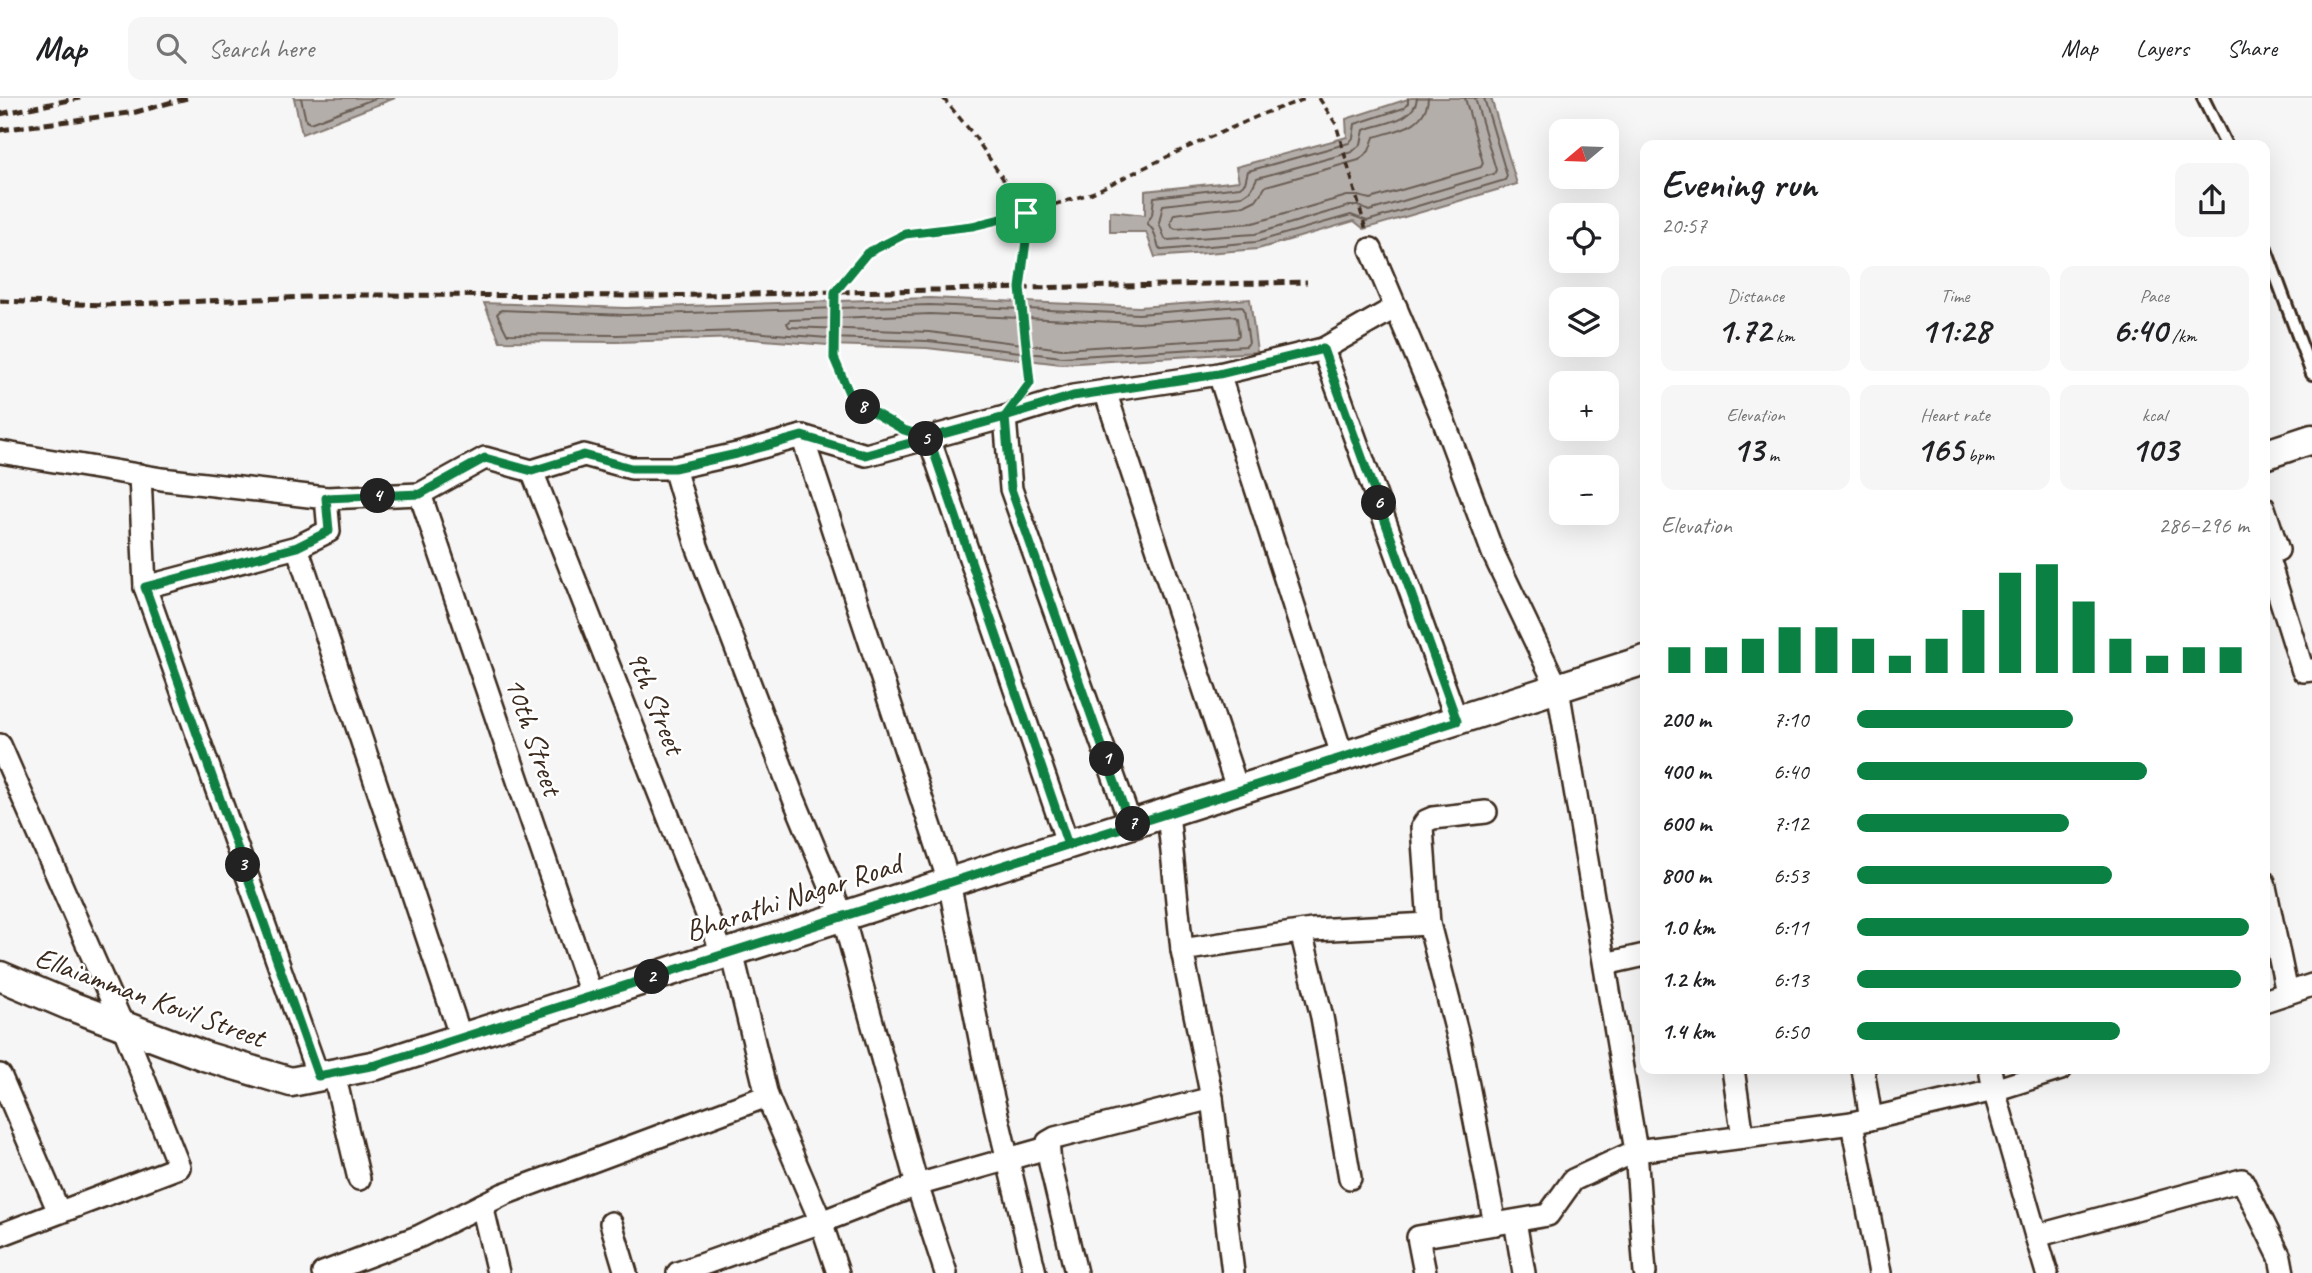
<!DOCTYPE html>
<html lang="en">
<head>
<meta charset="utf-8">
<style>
	body { margin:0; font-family:Caveat,sans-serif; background:#f6f6f6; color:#202124; height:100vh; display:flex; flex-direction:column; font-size:26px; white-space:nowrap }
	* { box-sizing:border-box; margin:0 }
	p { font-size:23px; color:#757577 }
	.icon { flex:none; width:38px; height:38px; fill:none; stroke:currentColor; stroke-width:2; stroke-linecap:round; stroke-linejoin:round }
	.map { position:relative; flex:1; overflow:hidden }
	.side { position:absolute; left:1640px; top:42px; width:630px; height:934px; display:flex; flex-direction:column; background:#fff; border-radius:14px; box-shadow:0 7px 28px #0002 }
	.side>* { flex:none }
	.needle { width:46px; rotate:251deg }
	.buttons { position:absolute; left:1549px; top:21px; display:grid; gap:14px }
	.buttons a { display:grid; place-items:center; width:70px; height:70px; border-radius:14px; background:#fff; box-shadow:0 7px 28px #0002; font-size:35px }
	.pin { position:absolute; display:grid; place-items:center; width:60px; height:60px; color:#fff; margin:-30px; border-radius:14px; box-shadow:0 4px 10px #0006 }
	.km { position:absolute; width:35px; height:35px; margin:-18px; border-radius:50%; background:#222; color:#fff; font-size:19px; line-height:35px; text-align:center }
	.round { display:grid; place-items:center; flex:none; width:74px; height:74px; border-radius:14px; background:#f6f6f6 }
	.summary { display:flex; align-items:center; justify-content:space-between; height:119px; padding:0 21px }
	h1 { font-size:38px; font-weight:600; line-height:52px }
	.figures { display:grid; grid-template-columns:repeat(3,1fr); gap:10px; height:119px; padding:7px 21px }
	.figures div { display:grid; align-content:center; border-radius:14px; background:#f6f6f6; text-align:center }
	.figures b { font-size:35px; font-weight:600 }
	.figures small { font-size:19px; font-weight:400 }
	.figures p { font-size:19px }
	.chart { height:196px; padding:14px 21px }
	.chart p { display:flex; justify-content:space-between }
	.chart svg { width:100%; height:126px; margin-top:7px; stroke:#0b8043; stroke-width:6 }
	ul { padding:0 21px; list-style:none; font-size:23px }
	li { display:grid; grid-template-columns:112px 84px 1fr; align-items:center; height:52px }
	li i { height:18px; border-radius:9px; background:#0b8043 }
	header { display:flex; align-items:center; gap:42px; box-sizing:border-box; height:98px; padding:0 35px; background:#fff; border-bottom:2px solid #e0e0e0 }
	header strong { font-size:33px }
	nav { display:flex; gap:38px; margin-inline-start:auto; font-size:24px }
	.search { width:490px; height:63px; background:#f6f6f6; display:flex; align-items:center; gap:18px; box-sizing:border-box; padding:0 24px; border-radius:14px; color:#757577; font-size:26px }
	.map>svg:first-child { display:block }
</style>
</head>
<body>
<header>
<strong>Map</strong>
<div class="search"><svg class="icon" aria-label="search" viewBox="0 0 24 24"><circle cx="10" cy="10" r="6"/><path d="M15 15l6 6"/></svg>Search here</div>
<nav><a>Map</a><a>Layers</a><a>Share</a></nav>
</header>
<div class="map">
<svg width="2312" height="1175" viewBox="0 0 2312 1175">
	<rect width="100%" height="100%" fill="#f7f6f6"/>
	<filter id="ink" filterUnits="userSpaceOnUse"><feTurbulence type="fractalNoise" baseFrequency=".0143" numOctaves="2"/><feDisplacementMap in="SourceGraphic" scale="14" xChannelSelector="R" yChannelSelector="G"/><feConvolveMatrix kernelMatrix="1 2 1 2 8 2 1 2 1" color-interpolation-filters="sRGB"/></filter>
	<g filter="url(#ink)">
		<g fill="#b4aeaa" stroke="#847972" stroke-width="2">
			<path d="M294 0H395L302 36Z"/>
			<path d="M1411 0H1491L1517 86 1364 131 1354 123 1258 151 1155 159 1146 134H1110V113L1145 117V93L1239 83 1236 69 1347 39 1346 21Z"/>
			<path d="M930 200 1139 209 1250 201 1257 254 1061 266 927 250 828 247 739 240 617 244 500 243 484 205 626 210Z"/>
		</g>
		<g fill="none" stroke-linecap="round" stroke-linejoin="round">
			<g stroke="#6b5f56" stroke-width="2">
				<path d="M301 0 306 23 310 25 376 0"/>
				<path d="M1408 0V5L1404 10 1355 26 1353 40 1349 45 1248 73 1245 85 1240 89 1154 99 1152 117 1147 125 1153 132 1159 150 1162 152 1256 144 1351 117 1367 123 1505 82 1507 78 1484 0"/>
				<path d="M1417 0C1415 23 1382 25 1364 32L1361 46 1352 54 1257 80 1251 92 1242 98 1163 107 1159 125 1165 141 1168 142 1255 136 1349 108H1358L1369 113 1494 76 1496 72 1475 0"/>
				<path d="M1428 0C1426 29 1397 32 1374 39L1369 53 1359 62 1266 88 1256 102 1244 108 1174 116 1171 124 1172 129 1176 131 1253 125 1347 98H1358L1370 101 1481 69 1483 65 1465 0"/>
				<path d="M930 207 1139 216 1241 208 1244 211 1249 245 1246 248 1062 259 928 243 828 240 739 233 617 237 507 236 497 216 501 212 626 217Z"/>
				<path d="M930 216 1139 225 1233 218 1237 220 1239 237 1236 240 1062 251 929 234 789 229 787 225 790 222Z"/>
			</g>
			<defs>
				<g id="lane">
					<path d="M2203 0 2226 47"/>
					<path d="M2264 146 2312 276"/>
				</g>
				<g id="street">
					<path d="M1371 151 1443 321 1493 455 1558 591 1636 1053 1645 1175"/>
					<path d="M1323 251 1457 623"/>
					<path d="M1219 276 1343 660"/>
					<path d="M1105 293 1238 693"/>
					<path d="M1005 319 1011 391 1131 727"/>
					<path d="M802 338 949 784 986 971 1035 1175"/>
					<path d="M929 340 1068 747"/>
					<path d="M0 354 162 381 326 400 420 396 485 360 532 373 584 357 631 370H674"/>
					<path d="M532 373 723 857"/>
					<path d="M140 377 145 489 318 978"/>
					<path d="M420 396 592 899"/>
					<path d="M2264 410 2278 452 2266 455 2303 573 2312 572"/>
					<path d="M297 449 461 940"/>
					<path d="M145 489 297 449 329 433 326 400"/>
					<path d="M0 647 123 928 179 1069 0 1137"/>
					<path d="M1168 715 1182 852 1212 1000 1233 1175"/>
					<path d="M2264 784 2287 895"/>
					<path d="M1429 826 1422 729 1426 723 1433 720 1486 714"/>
					<path d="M1301 834 1322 919 1350 1080"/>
					<path d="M1182 852 1312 832 1429 826 1460 946 1495 1126"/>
					<path d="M1605 866 1645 857"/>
					<path d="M2264 903 2312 887"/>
					<path d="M1733 971 1743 1039"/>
					<path d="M1863 971 1871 1021"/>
					<path d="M1990 971 1994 992 2036 1138 2242 1082 2280 1159 2283 1175"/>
					<path d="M334 976 359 1081"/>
					<path d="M0 977 59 1114"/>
					<path d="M767 998 821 1124 838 1175"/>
					<path d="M1852 1025 1880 1175"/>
					<path d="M482 1107 498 1175"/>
					<path d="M1515 1123 1524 1175"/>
					<path d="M611 1125 626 1175"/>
					<path d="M2036 1138 2047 1175"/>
					<path d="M323 1175 420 1138 504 1096 767 998 732 854"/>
					<path d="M678 1175 821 1124 917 1087 1047 1050"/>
					<path d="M946 1175 917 1087 843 819 794 701 697 448 674 370 737 356 802 338 866 357 1005 319 1073 298 1219 276 1323 251 1396 209"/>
					<path d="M1076 1175 1050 1065 1048 1044 1055 1040 1212 1000"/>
					<path d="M1425 1175 1418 1139 1548 1117 1573 1082 1636 1053 1852 1025 1994 992 2061 971"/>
				</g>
				<g id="secondary">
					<path d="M2264 357 2312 341"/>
					<path d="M0 878 71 908 204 958 291 984 377 967 1645 562"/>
				</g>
			</defs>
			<use href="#lane" stroke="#3b2a1e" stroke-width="16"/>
			<use href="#street" stroke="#3b2a1e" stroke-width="26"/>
			<use href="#secondary" stroke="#3b2a1e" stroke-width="33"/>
			<g stroke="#3b2a1e" stroke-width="3.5" stroke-dasharray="7 5" stroke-linecap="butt">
				<path d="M943 0 973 36 1026 115V143L1020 190 1030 285 1025 292"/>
				<path d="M1319 0 1336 26 1366 132"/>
				<path d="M896 328 852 302 834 260 835 194 867 155 905 137 972 128 1017 118 1092 95 1175 55 1265 15 1308 0"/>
			</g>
			<use href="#lane" stroke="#fff" stroke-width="10"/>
			<use href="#street" stroke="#fff" stroke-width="21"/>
			<use href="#secondary" stroke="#fff" stroke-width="28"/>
			<g stroke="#3b2a1e" stroke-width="5" stroke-dasharray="10 5" stroke-linecap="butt">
				<path d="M0 16 80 0"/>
				<path d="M0 32 136 14 187 0"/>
				<path d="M0 203 104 207 360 197 656 198 1307 184"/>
			</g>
		</g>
	</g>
	<g fill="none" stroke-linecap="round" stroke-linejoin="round" filter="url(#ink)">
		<defs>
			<path id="route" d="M1026 115V143L1020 190 1030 285 1005 319 1011 391 1130 727 376 967 318 978 145 489 297 449 329 433 326 400 420 396 485 360 532 373 584 357 631 370H674L737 356 802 338 866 357 1005 319 1073 298 1219 276 1323 251 1457 623C1327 665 1197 706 1068 747L929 340 904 332 852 302 834 260 835 194 867 155 905 136 972 128 1026 115"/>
		</defs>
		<use href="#route" stroke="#fff" stroke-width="14"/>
		<use href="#route" stroke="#0b8043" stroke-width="9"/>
	</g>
	<g text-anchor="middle" stroke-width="5" stroke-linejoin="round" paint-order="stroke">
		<g font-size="30" fill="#3b2a1e" stroke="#fff">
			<text transform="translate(656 604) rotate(68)" y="10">9th Street</text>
			<text transform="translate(534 638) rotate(71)" y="10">10th Street</text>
			<text transform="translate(793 799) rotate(-18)" y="10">Bharathi Nagar Road</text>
			<text transform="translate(150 899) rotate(20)" y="10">Ellaiamman Kovil Street</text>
		</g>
	</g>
</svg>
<div class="buttons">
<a><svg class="needle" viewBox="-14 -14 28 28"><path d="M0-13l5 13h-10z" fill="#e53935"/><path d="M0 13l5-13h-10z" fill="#757577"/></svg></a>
<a><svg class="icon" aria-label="locate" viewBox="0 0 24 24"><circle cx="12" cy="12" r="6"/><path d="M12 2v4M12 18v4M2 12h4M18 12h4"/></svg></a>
<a><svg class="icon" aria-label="layers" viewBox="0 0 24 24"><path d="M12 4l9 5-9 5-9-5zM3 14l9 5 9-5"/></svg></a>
<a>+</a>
<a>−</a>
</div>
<div class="pin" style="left:1026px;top:115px;background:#1e9e55"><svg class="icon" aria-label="arrive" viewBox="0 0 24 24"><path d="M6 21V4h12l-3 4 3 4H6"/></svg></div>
<b class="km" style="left:1107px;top:661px">1</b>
<b class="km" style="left:652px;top:879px">2</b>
<b class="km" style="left:243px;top:767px">3</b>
<b class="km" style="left:378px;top:398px">4</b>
<b class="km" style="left:926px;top:341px">5</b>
<b class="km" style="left:1379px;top:405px">6</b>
<b class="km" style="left:1133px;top:726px">7</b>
<b class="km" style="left:863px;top:309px">8</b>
<section class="side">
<div class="summary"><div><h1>Evening run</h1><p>20:57</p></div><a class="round"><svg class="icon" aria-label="share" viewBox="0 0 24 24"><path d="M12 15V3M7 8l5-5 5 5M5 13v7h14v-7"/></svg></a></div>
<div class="figures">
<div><p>Distance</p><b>1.72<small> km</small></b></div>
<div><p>Time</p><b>11:28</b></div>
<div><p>Pace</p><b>6:40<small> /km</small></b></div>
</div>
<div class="figures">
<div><p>Elevation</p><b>13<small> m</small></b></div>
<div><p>Heart rate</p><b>165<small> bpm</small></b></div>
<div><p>kcal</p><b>103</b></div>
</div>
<div class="chart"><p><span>Elevation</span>286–296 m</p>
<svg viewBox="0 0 160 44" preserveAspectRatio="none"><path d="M5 44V35M15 44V35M25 44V32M35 44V28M45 44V28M55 44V32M65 44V38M75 44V32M85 44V22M95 44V9M105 44V6M115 44V19M125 44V32M135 44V38M145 44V35M155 44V35"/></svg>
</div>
<ul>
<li><b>200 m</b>7:10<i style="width:55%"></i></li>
<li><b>400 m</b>6:40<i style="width:74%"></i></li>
<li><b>600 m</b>7:12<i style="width:54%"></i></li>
<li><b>800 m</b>6:53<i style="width:65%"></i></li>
<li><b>1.0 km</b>6:11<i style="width:100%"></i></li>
<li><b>1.2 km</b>6:13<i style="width:98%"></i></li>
<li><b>1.4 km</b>6:50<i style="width:67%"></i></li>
</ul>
</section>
</div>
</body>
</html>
